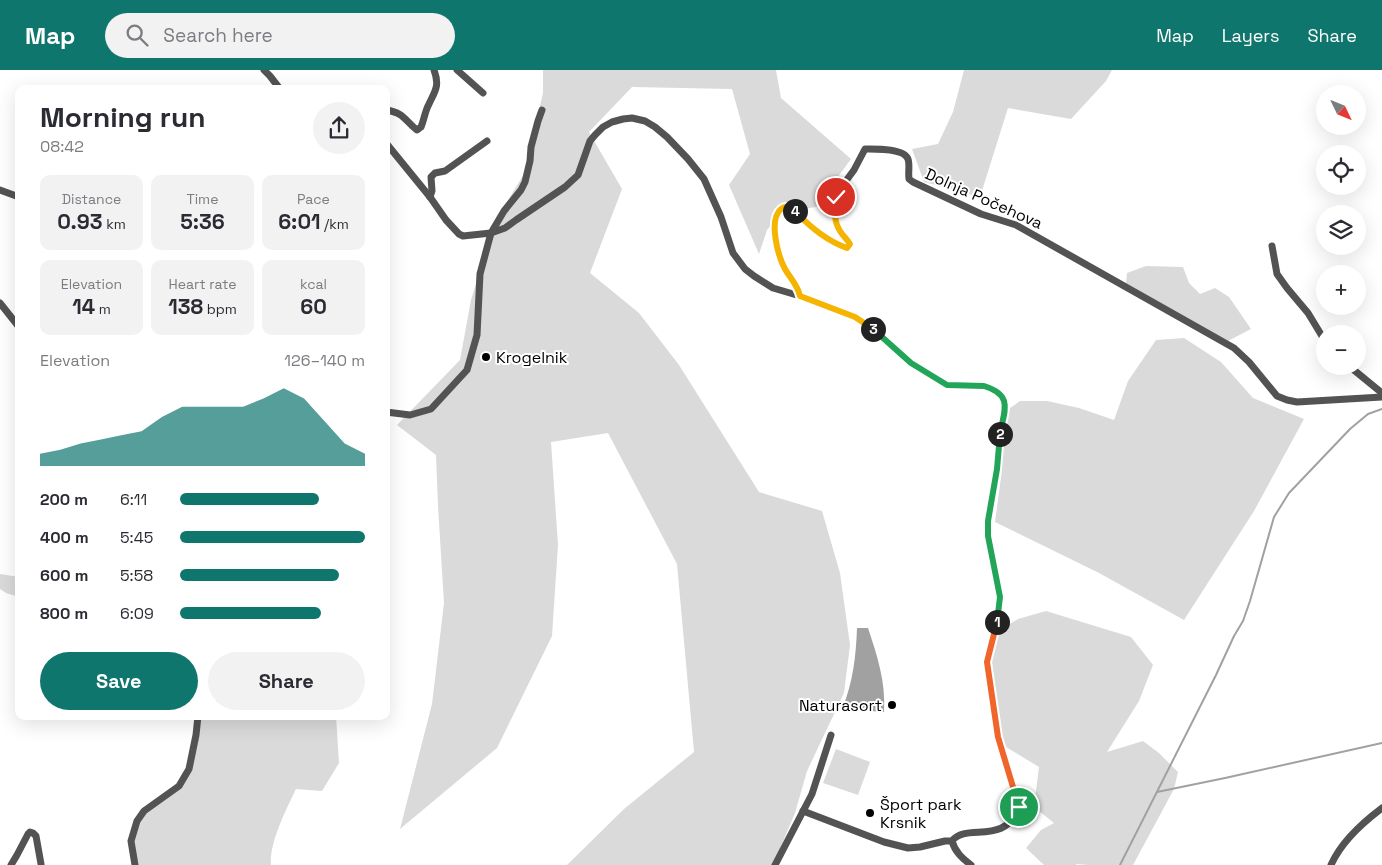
<!DOCTYPE html>
<html lang="en">
<head>
<meta charset="utf-8">
<style>
	body { margin:0; font-family:"Space Grotesk",sans-serif; background:#f2f2f3; color:#2b2b33; height:100vh; display:flex; flex-direction:column; font-size:19px; white-space:nowrap }
	* { box-sizing:border-box; margin:0 }
	p { font-size:16px; color:#7c7c81 }
	.icon { flex:none; width:28px; height:28px; fill:none; stroke:currentColor; stroke-width:2; stroke-linecap:round; stroke-linejoin:round }
	.map { position:relative; flex:1; overflow:hidden }
	.panel { position:absolute; left:15px; top:15px; width:375px; height:635px; display:flex; flex-direction:column; background:#fff; border-radius:10px; box-shadow:0 5px 20px #0002 }
	.panel>* { flex:none }
	.needle { width:32px; rotate:133deg }
	.controls { position:absolute; left:1316px; top:15px; display:grid; gap:10px }
	.controls a { display:grid; place-items:center; width:50px; height:50px; border-radius:50%; background:#fff; box-shadow:0 5px 20px #0002; font-size:25px }
	.pin { position:absolute; display:grid; place-items:center; width:42px; height:42px; color:#fff; margin:-21px; border:2px solid #fff; border-radius:50%; box-shadow:0 1px 5px #0007 }
	.km { position:absolute; width:25px; height:25px; margin:-12px; border-radius:50%; background:#222; color:#fff; font-size:14px; line-height:25px; text-align:center }
	.round { display:grid; place-items:center; flex:none; width:52px; height:52px; border-radius:26px; background:#f2f2f3 }
	.summary { display:flex; align-items:center; justify-content:space-between; height:85px; padding:0 25px }
	h1 { font-size:28px; font-weight:700; line-height:38px }
	.stats { display:grid; grid-template-columns:repeat(3,1fr); gap:8px; height:85px; padding:5px 25px }
	.stats div { display:grid; align-content:center; border-radius:10px; background:#f2f2f3; text-align:center }
	.stats b { font-size:21px; font-weight:700 }
	.stats small { font-size:14px; font-weight:400 }
	.stats p { font-size:14px }
	.chart { height:140px; padding:10px 25px }
	.chart p { display:flex; justify-content:space-between }
	.chart svg { width:100%; height:90px; margin-top:5px; fill:#0f766e; opacity:.7 }
	.button { display:flex; gap:10px; margin-top:auto; padding:10px 25px }
	.button a { flex:1; height:58px; border-radius:30px; background:#0f766e; color:#fff; font-size:20px; font-weight:700; line-height:58px; text-align:center }
	.button a+a { background:#f2f2f3; color:#2b2b33 }
	ul { padding:0 25px; list-style:none; font-size:16px }
	li { display:grid; grid-template-columns:80px 60px 1fr; align-items:center; height:38px }
	li i { height:12px; border-radius:6px; background:#0f766e }
	header { display:flex; align-items:center; gap:30px; box-sizing:border-box; height:70px; padding:0 25px; background:#0f766e; color:#fff }
	header strong { font-size:24px }
	nav { display:flex; gap:28px; margin-inline-start:auto; font-size:18px }
	.search { width:350px; height:45px; background:#f2f2f3; display:flex; align-items:center; gap:12px; box-sizing:border-box; padding:0 18px; border-radius:28px; color:#7c7c81; font-size:19px }
	.map>svg:first-child { display:block }
</style>
</head>
<body>
<header>
<strong>Map</strong>
<div class="search"><svg class="icon" aria-label="search" viewBox="0 0 24 24"><circle cx="10" cy="10" r="6"/><path d="M15 15l6 6"/></svg>Search here</div>
<nav><a>Map</a><a>Layers</a><a>Share</a></nav>
</header>
<div class="map">
<svg width="1382" height="795" viewBox="0 0 1382 795">
	<rect width="100%" height="100%" fill="#fff"/>
	<g fill="#dadada">
		<path d="M543 0H776L781 28 851 89 816 137 782 142 767 160 759 184 729 115 750 84 732 19 632 17 589 62 622 119 590 203 639 243 679 295 759 422 822 441 840 503 850 575 844 623 807 701 795 743 773 795H567L624 739 694 682 677 494 608 363 551 372 558 475 552 566 497 678 400 759 432 634 444 533 438 436 436 385 397 355 460 290 471 230 495 151 524 104 543 23Z"/>
		<path d="M964 0H1112L1106 11 1071 49 1008 38 980 127 924 112 912 79 938 74 953 42Z"/>
		<path d="M1146 196 1183 197 1189 213 1200 224 1215 218 1229 227 1251 259 1228 271 1167 237 1126 213 1127 203Z"/>
		<path d="M1184 268 1221 292 1253 328 1304 349 1254 441 1184 550 1099 503 995 452 1002 400V369L1010 338 1020 331H1047L1079 338 1114 350 1128 311 1156 270Z"/>
		<path d="M0 504 19 507V527L6 523 0 519Z"/>
		<path d="M1046 541 1131 567 1153 595 1139 631 1107 682 1143 671 1159 683 1178 702 1174 719 1133 795H1088L1077 794 1076 795H1044L1026 778 1041 760 1054 753 1034 737 1039 697 1001 674 990 592 998 561 1018 549Z"/>
		<path d="M200 646H336L339 693 322 721 296 719C286 740 269 773 271 795H138L133 771 138 752 145 742 180 717 191 699Z"/>
		<path d="M836 679 870 692 858 725 823 713Z"/>
	</g>
	<path fill="#a1a1a1" d="M857 558H868C877 585 886 612 884 642L842 639C853 613 856 586 857 558Z"/>
	<g fill="none" stroke-linecap="round" stroke-linejoin="round">
		<g stroke="#a1a1a1" stroke-width="2">
			<path d="M1157 722 1225 708 1382 673"/>
			<path d="M1120 795 1216 605 1234 566 1243 551 1250 531 1274 447 1289 423 1350 359 1368 344 1382 339"/>
		</g>
		<g stroke="#535353" stroke-width="7">
			<path d="M264 0 270 6 280 19"/>
			<path d="M457 0 483 23"/>
			<path d="M386 40C405 43 404 50 417 60L421 57C424 50 425 41 429 34 435 21 440 16 434 0"/>
			<path d="M386 73 430 127 446 150 459 164 463 166 491 163 505 158 516 150 565 117 578 105 590 71 595 65 603 57 612 52 623 49 632 48 645 51 655 57 667 67 688 89 704 109 721 147 733 183 745 199 754 206 773 218 800 226 843 242 862 251 880 265 911 293 947 315 984 316 996 320 1003 327 1005 337 999 369 997 399 988 451V466L1001 527 996 561 987 591 998 667 1019 737C1004 777 967 752 952 771H945L920 777 908 778 884 772 803 741"/>
			<path d="M0 120 19 127"/>
			<path d="M430 127 432 121 431 107 435 103 445 101 487 71"/>
			<path d="M1272 176 1277 204 1287 218 1308 243 1325 271"/>
			<path d="M800 226C797 214 790 209 785 199 778 186 769 151 780 140 784 136 790 136 794 140 799 144 803 149 807 154 818 164 833 173 847 178L850 174 847 169 839 160 835 149 836 127 840 119 854 100 865 79C875 79 904 78 908 89 910 94 908 103 909 109L913 112 981 144 1016 155 1234 278 1249 292 1277 326 1287 330 1297 332 1382 327"/>
			<path d="M0 233 19 257"/>
			<path d="M1349 296 1382 323"/>
			<path d="M386 342 410 345 431 339 467 300 477 265 480 204 491 163 504 141 521 120 525 112 530 91 531 77 538 51 542 40"/>
			<path d="M952 771C955 782 962 788 971 795"/>
			<path d="M11 795 17 785 28 764 30 762 33 763 36 766 41 794"/>
			<path d="M135 795 131 771 137 751 144 741 179 716 189 699 196 665 198 646"/>
			<path d="M775 795 812 724 831 665"/>
			<path d="M1331 795C1341 772 1362 753 1382 738"/>
		</g>
	</g>
	<g fill="none" stroke-linecap="round" stroke-linejoin="round">
		<defs>
			<path id="split-1" d="M997 552 987 592 998 667 1019 737"/>
			<path id="split-2" d="M997 552 1000 527 988 466V451L997 399 1000 364"/>
			<path id="split-3" d="M873 259 911 293 947 315 984 316C1014 325 1004 341 1000 364"/>
			<path id="split-4" d="M795 141C790 137 786 135 781 139 768 150 778 186 785 199 790 208 797 214 800 226L855 247 873 259"/>
			<path id="split-5" d="M795 141C809 156 827 171 847 178L850 174C847 169 843 166 840 161 833 150 835 139 836 127"/>
		</defs>
		<use href="#split-1" stroke="#fff" stroke-width="10"/>
		<use href="#split-2" stroke="#fff" stroke-width="10"/>
		<use href="#split-3" stroke="#fff" stroke-width="10"/>
		<use href="#split-4" stroke="#fff" stroke-width="10"/>
		<use href="#split-5" stroke="#fff" stroke-width="10"/>
		<use href="#split-1" stroke="#f0652b" stroke-width="6"/>
		<use href="#split-2" stroke="#22a559" stroke-width="6"/>
		<use href="#split-3" stroke="#22a559" stroke-width="6"/>
		<use href="#split-4" stroke="#f5b400" stroke-width="6"/>
		<use href="#split-5" stroke="#f5b400" stroke-width="6"/>
	</g>
	<g fill="#000" stroke="#fff" stroke-width="2">
		<circle cx="486" cy="287" r="5"/>
		<circle cx="892" cy="635" r="5"/>
		<circle cx="870" cy="743" r="5"/>
	</g>
	<g text-anchor="middle" stroke-width="4" stroke-linejoin="round" paint-order="stroke">
		<g font-size="16" fill="#000" stroke="#fff">
			<text transform="translate(984 128) rotate(24)" y="6">Dolnja Počehova</text>
		</g>
		<g font-size="16" fill="#000" stroke="#fff" text-anchor="start">
			<text x="496" y="293">Krogelnik</text>
			<text x="882" y="641" text-anchor="end">Naturasort</text>
			<text x="880" y="740">Šport park<tspan x="880" dy="18">Krsnik</tspan></text>
		</g>
	</g>
</svg>
<div class="controls">
<a><svg class="needle" viewBox="-14 -14 28 28"><path d="M0-13l5 13h-10z" fill="#e53935"/><path d="M0 13l5-13h-10z" fill="#7c7c81"/></svg></a>
<a><svg class="icon" aria-label="locate" viewBox="0 0 24 24"><circle cx="12" cy="12" r="6"/><path d="M12 2v4M12 18v4M2 12h4M18 12h4"/></svg></a>
<a><svg class="icon" aria-label="layers" viewBox="0 0 24 24"><path d="M12 4l9 5-9 5-9-5zM3 14l9 5 9-5"/></svg></a>
<a>+</a>
<a>−</a>
</div>
<div class="pin" style="left:1019px;top:737px;background:#1e9e55"><svg class="icon" aria-label="arrive" viewBox="0 0 24 24"><path d="M6 21V4h12l-3 4 3 4H6"/></svg></div>
<div class="pin" style="left:836px;top:127px;background:#d93025"><svg class="icon" aria-label="check" viewBox="0 0 24 24"><path d="M5 12l5 5 9-10"/></svg></div>
<b class="km" style="left:997px;top:552px">1</b>
<b class="km" style="left:1000px;top:364px">2</b>
<b class="km" style="left:873px;top:259px">3</b>
<b class="km" style="left:795px;top:141px">4</b>
<section class="panel">
<div class="summary"><div><h1>Morning run</h1><p>08:42</p></div><a class="round"><svg class="icon" aria-label="share" viewBox="0 0 24 24"><path d="M12 15V3M7 8l5-5 5 5M5 13v7h14v-7"/></svg></a></div>
<div class="stats">
<div><p>Distance</p><b>0.93<small> km</small></b></div>
<div><p>Time</p><b>5:36</b></div>
<div><p>Pace</p><b>6:01<small> /km</small></b></div>
</div>
<div class="stats">
<div><p>Elevation</p><b>14<small> m</small></b></div>
<div><p>Heart rate</p><b>138<small> bpm</small></b></div>
<div><p>kcal</p><b>60</b></div>
</div>
<div class="chart"><p><span>Elevation</span>126–140 m</p>
<svg viewBox="0 0 160 44" preserveAspectRatio="none"><path d="M0 44V38L10 36L20 33L30 31L40 29L50 27L60 20L70 15L80 15L90 15L100 15L110 11L120 6L130 11L140 22L150 33L160 38V44z"/></svg>
</div>
<ul>
<li><b>200 m</b>6:11<i style="width:75%"></i></li>
<li><b>400 m</b>5:45<i style="width:100%"></i></li>
<li><b>600 m</b>5:58<i style="width:86%"></i></li>
<li><b>800 m</b>6:09<i style="width:76%"></i></li>
</ul>
<div class="button"><a>Save</a><a>Share</a></div>
</section>
</div>
</body>
</html>
